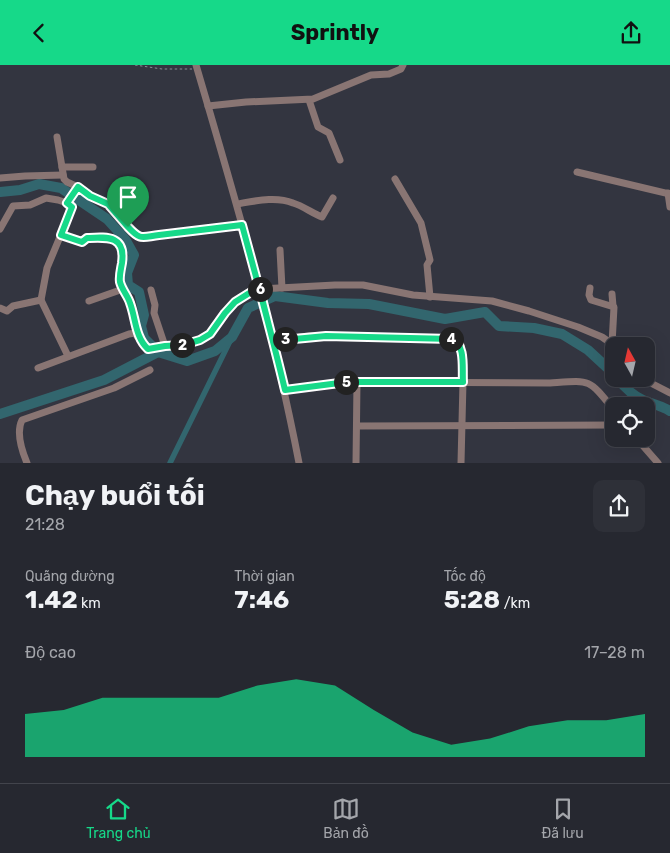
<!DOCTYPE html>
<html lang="vi">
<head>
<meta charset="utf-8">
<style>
	body { margin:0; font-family:Rubik,sans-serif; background:#2e3038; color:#f1f3f6; height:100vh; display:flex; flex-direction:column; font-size:19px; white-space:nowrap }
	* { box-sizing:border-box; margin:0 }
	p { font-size:16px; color:#a4a6ab }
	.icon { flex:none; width:28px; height:28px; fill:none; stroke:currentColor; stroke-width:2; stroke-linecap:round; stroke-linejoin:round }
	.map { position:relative; height:398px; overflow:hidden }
	.drawer { display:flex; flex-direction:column; background:#262830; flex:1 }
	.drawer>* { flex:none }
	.needle { width:32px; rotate:352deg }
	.tools { position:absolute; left:605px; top:272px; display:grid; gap:10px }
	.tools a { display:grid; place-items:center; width:50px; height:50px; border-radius:10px; background:#262830; box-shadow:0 5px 20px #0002,0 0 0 1px #42444c; font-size:25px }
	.pin { position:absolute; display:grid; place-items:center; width:42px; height:42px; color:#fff; margin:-51px -21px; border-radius:50% 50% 50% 0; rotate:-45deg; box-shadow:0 0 5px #0007 }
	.pin .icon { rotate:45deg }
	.km { position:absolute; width:25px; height:25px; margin:-12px; border-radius:50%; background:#222; color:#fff; font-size:14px; line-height:25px; text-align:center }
	.round { display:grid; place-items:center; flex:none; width:52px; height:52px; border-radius:10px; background:#2e3038 }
	.head { display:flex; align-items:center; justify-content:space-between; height:85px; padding:0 25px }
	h1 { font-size:28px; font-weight:700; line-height:38px }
	.figures { display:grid; grid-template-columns:repeat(3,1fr); gap:8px; height:85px; padding:5px 25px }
	.figures div { display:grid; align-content:center }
	.figures b { font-size:25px; font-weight:700 }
	.figures small { font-size:14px; font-weight:400 }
	.figures p { font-size:14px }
	.chart { height:140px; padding:10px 25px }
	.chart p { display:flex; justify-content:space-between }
	.chart svg { width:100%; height:90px; margin-top:5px; fill:#16d989; opacity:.7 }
	header { display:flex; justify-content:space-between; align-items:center; height:65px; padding:0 25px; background:#16d989; color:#111; font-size:22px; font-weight:700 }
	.tabs { display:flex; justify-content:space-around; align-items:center; height:70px; border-top:1px solid #42444c; background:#262830; font-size:14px; color:#a4a6ab }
	.tabs a { display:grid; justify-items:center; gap:2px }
	.tabs .selected { color:#16d989 }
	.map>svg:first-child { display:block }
</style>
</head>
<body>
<header><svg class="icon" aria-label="back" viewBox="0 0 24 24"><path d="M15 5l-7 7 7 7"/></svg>Sprintly<svg class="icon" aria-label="share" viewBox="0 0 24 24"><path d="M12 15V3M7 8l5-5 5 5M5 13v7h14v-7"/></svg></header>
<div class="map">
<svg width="670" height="398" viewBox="0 0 670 398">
	<rect width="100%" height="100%" fill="#333540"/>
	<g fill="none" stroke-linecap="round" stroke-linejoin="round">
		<path stroke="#32666e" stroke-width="5.5" d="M170 398 232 272"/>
		<g stroke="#32666e" stroke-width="10">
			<path d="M0 127 20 125 39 119 61 123 107 154 125 174 134 190 127 208 128 220 139 227 144 250 141 261 144 273 158 287 187 296 215 286 232 272 248 243 275 231 328 238 369 239 445 254 485 247 499 261 534 263 562 269 588 285 614 309"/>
			<path d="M618 314C625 323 632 330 643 335 652 339 661 340 670 346"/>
			<path d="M0 349 104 315 158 287"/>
		</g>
		<path stroke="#8a8c95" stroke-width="1" stroke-dasharray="2.5 2.5" stroke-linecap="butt" d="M135 0 162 4H192"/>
		<g stroke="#897573" stroke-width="7">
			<path d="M196 0C235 132 273 263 299 398"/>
			<path d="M309 35 318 62 329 68 340 95"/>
			<path d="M208 41 246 37 313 34 371 10 389 9 401 4 403 0"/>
			<path d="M57 72 64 114 67 117 78 122"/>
			<path d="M62 102H93"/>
			<path d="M577 107 670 129"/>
			<path d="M0 113 25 111 63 110"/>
			<path d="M395 114 421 158 430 195 427 200 430 232"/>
			<path d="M668 128 670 142"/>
			<path d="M67 138 72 143 47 203 41 235 68 291"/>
			<path d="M237 139C255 136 276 131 293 138 303 141 312 148 322 152L333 133"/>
			<path d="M0 164 13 141 30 140 46 133 58 135 67 138 78 122 90 131 108 139 135 170 140 173 242 159"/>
			<path d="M61 170 82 177 87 173H109L116 175 120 181 123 189 120 218 130 238 137 271"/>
			<path d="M280 185 282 223"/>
			<path d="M590 223 589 230 591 235 614 242 612 279"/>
			<path d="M260 224 335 220H363L413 230 492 236 529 246 578 262 602 272 615 281"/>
			<path d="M151 225 155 240 154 248 165 281"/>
			<path d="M612 229 613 241"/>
			<path d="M89 236 123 224"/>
			<path d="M0 243 7 246 13 241 41 235"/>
			<path d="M273 275 309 271H335L456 275 461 280V285L463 317 461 398"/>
			<path d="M38 303 129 269 135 268 145 282 150 284 165 281 183 280 200 275 210 269 225 247 235 237 259 222"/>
			<path d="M643 314 670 328"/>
			<path d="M285 325 357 317 550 318C591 315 588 313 614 345"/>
			<path d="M357 361 614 360"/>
			<path d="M637 374 658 398"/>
			<path d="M27 398C22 386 16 367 22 355L114 323 150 305"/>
			<path d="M356 398 357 317"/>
		</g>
	</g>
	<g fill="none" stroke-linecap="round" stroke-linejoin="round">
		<defs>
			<path id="route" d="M128 162 108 139 90 131 78 122 67 138 72 142 61 170 82 177 87 173C107 172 126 170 122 198 121 204 119 211 120 217 122 225 128 231 130 238 136 254 135 272 148 284L165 281 183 280 200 275 210 269 225 248 235 237 259 222C264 240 268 258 273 276L326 271 452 274C466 279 462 305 463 317H347L285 325C272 270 257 215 242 160L159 170C142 172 141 176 128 162"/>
		</defs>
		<use href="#route" stroke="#fff" stroke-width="10"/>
		<use href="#route" stroke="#16d989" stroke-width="6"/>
	</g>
</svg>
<div class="tools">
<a><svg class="needle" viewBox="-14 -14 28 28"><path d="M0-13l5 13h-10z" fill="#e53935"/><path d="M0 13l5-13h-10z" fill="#a4a6ab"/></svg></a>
<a><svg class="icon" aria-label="locate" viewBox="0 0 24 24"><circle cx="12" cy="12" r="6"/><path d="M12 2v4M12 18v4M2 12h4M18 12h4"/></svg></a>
</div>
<div class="pin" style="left:128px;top:162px;background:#1e9e55"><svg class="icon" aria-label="arrive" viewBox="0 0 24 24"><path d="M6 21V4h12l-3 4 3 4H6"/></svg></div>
<b class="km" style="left:182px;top:280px">2</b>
<b class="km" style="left:285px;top:274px">3</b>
<b class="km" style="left:451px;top:274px">4</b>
<b class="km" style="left:346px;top:317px">5</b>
<b class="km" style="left:260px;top:224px">6</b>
</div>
<section class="drawer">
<div class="head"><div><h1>Chạy buổi tối</h1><p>21:28</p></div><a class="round"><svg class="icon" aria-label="share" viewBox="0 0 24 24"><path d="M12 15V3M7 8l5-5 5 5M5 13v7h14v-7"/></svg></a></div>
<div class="figures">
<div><p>Quãng đường</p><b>1.42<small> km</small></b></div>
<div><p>Thời gian</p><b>7:46</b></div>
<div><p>Tốc độ</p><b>5:28<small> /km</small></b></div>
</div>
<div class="chart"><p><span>Độ cao</span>17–28 m</p>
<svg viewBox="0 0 160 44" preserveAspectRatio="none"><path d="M0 44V23L10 21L20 15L30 15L40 15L50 15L60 9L70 6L80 9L90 21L100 32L110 38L120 35L130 29L140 26L150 26L160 23V44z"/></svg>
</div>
</section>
<nav class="tabs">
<a class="selected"><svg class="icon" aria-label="home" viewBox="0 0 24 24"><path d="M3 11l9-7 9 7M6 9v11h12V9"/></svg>Trang chủ</a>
<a><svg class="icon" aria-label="map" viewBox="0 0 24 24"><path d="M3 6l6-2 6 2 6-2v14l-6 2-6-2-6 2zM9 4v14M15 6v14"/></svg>Bản đồ</a>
<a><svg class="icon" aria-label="saved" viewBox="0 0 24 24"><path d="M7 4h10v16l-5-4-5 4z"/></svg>Đã lưu</a>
</nav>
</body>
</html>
